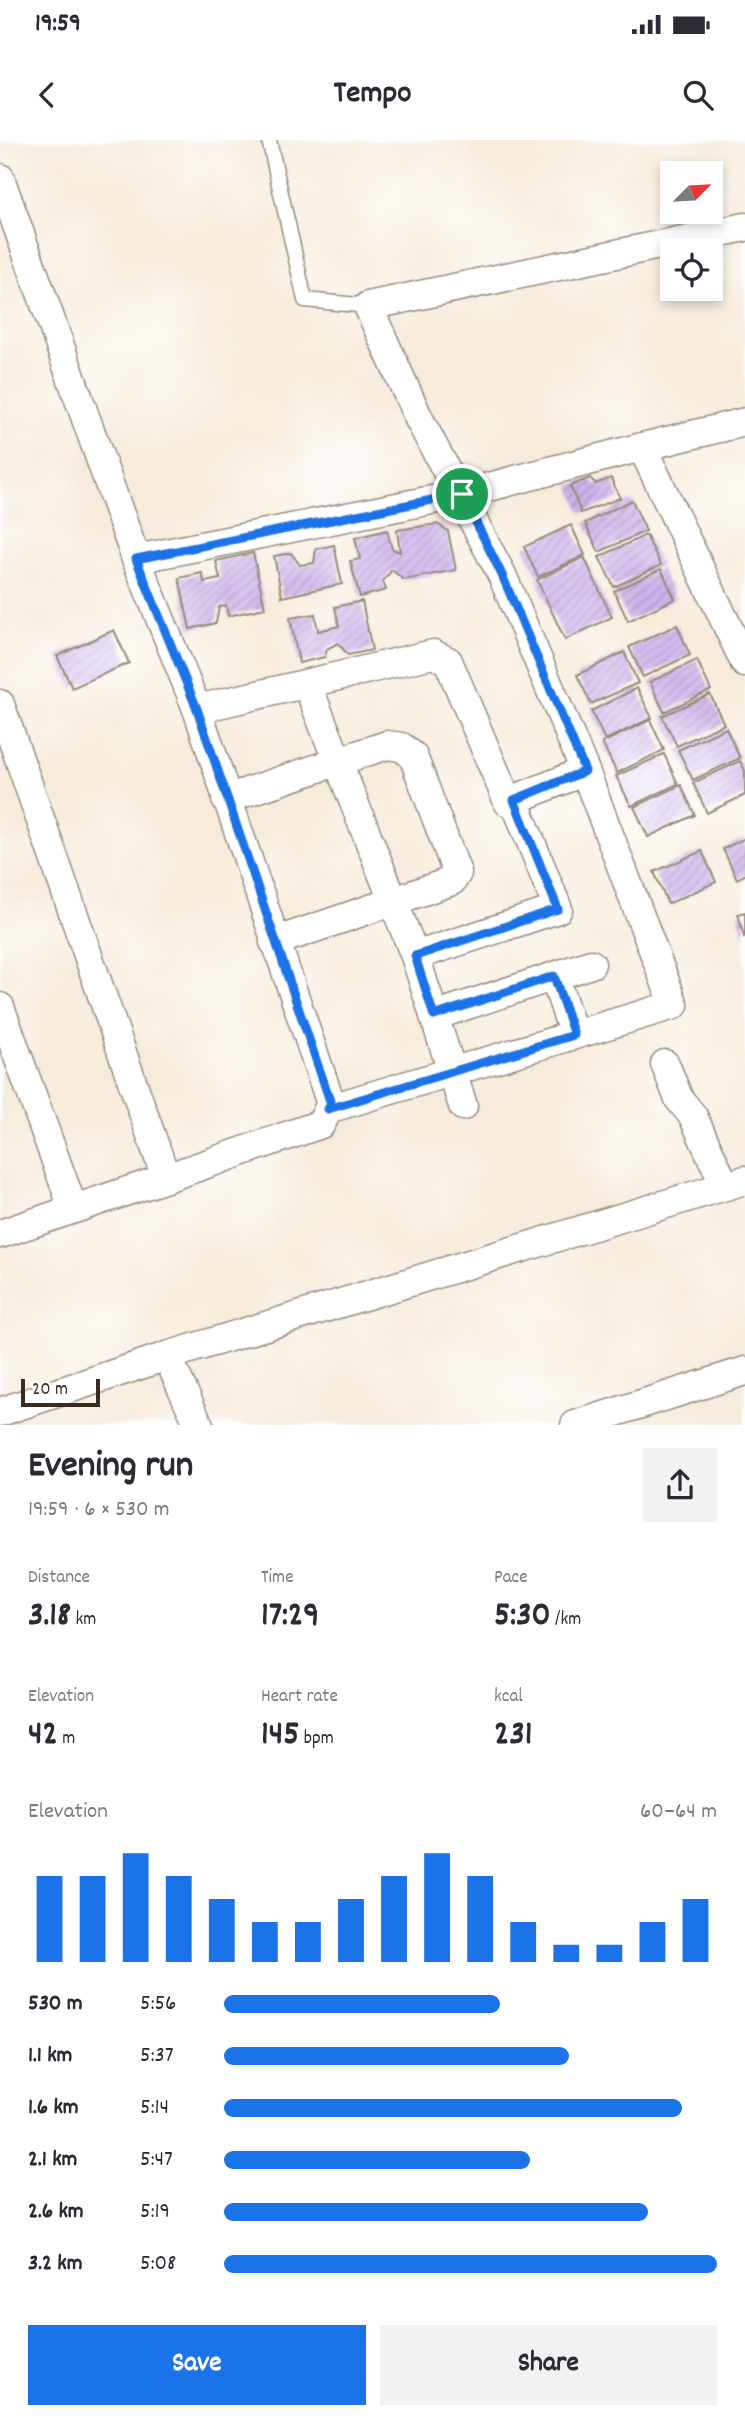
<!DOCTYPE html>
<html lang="en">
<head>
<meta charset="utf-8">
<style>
	body { margin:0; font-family:Dekko,sans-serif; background:#f2f2f3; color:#2b2b33; height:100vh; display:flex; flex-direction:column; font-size:26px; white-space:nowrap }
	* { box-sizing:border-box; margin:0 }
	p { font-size:23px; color:#7c7c81 }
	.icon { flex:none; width:38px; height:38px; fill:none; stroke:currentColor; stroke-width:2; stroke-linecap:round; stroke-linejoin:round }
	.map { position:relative; height:1285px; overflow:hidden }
	.details { display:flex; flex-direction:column; background:#fff; flex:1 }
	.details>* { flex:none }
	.needle { width:46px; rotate:66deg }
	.buttons { position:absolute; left:660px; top:21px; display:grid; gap:14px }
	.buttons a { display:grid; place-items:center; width:63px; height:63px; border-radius:0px; background:#fff; box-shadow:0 4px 10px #0003; font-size:35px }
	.scale { position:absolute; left:21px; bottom:18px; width:79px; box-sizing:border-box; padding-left:7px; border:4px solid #3b2a1e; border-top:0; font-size:19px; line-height:24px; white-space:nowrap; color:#3b2a1e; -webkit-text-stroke:5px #fff; paint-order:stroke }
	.pin { position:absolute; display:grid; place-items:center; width:60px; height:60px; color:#fff; margin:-30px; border:4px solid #fff; border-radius:50%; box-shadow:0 2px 7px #0007 }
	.round { display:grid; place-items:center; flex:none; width:74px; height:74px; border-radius:0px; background:#f2f2f3 }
	.headline { display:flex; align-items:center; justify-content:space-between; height:119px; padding:0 28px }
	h1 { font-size:38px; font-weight:800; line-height:52px }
	.metrics { display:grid; grid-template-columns:repeat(3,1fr); gap:10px; height:119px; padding:7px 28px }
	.metrics div { display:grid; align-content:center }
	.metrics b { font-size:35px; font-weight:800 }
	.metrics small { font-size:19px; font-weight:400 }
	.metrics p { font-size:19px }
	.chart { height:196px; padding:14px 28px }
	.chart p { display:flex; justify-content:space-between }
	.chart svg { width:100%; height:126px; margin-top:7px; stroke:#1a73e8; stroke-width:6 }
	.primary-button { display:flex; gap:14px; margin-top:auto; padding:14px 28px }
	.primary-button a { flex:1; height:80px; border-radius:0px; background:#1a73e8; color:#fff; font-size:28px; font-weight:800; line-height:80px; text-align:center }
	.primary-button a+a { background:#f2f2f3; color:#2b2b33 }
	ul { padding:0 28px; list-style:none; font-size:23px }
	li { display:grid; grid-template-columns:112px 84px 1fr; align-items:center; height:52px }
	li i { height:18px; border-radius:9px; background:#1a73e8 }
	.status { display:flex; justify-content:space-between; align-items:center; height:49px; padding:0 35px; background:#fff; direction:ltr }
	.status svg { height:19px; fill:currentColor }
	header { display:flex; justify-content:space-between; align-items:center; height:91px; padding:0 28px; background:#fff; font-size:32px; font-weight:800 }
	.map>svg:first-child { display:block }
</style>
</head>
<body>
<div class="status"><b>19:59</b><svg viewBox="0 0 49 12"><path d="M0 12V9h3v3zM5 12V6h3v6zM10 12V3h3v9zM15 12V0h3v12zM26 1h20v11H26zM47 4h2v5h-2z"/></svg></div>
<header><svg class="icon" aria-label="back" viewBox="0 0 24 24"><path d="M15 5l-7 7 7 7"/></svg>Tempo<svg class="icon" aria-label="search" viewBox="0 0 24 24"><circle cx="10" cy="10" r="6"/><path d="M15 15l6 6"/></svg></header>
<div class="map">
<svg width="745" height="1285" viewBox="0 0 745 1285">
	<defs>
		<pattern id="building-hatch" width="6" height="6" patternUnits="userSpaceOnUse" patternTransform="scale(1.75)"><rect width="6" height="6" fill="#cdb4ed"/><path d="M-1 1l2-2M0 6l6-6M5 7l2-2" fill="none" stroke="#a893bf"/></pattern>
	</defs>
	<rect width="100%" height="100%" fill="#fff"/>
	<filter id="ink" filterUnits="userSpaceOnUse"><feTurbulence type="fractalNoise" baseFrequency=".0143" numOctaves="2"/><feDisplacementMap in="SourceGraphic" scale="14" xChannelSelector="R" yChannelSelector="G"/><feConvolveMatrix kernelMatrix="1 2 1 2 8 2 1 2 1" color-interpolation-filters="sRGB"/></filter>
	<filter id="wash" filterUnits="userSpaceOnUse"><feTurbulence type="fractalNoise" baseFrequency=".00686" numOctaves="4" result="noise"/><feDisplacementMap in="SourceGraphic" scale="28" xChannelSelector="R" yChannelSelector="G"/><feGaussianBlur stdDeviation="1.57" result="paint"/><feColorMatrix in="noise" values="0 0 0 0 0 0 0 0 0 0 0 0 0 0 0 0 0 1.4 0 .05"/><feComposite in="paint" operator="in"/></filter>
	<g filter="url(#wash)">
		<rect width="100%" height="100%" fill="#f7ecdb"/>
		<g id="blocks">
			<g fill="url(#building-hatch)">
				<path d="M590 338 596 344 611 338 620 358 581 373 570 346Z"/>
				<path d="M632 360 646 391 599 412 585 383Z"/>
				<path d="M437 384 448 391 456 430 404 440 392 430 383 441 386 450 360 457 350 421 360 419 355 398 387 390 392 409 400 412 397 390Z"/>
				<path d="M571 385 585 415 538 437 524 407Z"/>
				<path d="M646 395 661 425 614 447 599 417Z"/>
				<path d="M334 405 342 444 282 457 274 416 291 413 300 425 314 423 316 409Z"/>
				<path d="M253 413 265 468 228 476 226 465 219 467 216 483 190 489 179 438 202 433 204 442 220 439 216 421Z"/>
				<path d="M584 417 612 477 565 500 537 440Z"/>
				<path d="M661 429 675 459 628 481 614 451Z"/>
				<path d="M362 461 372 510 348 515 338 503 327 509 325 517 299 523 290 478 315 474 318 491 339 486 335 467Z"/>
				<path d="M677 485 690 515 643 537 629 507Z"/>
				<path d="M114 490 129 523 72 548 57 516Z"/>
				<path d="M624 512 638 543 591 564 577 535Z"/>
				<path d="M697 520 711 550 664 572 650 542Z"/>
				<path d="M637 548 652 578 605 600 591 571Z"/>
				<path d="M710 554 724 584 677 606 662 576Z"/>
				<path d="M650 580 664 610 617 633 602 603Z"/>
				<path d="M726 588 740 618 693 640 678 610Z"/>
				<path d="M664 614 678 644 631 666 616 636Z"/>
				<path d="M740 621 745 631V655L707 673 693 643Z"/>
				<path d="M681 645 695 675 648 697 634 667Z"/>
				<path d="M745 698V735L737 739 723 709Z"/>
				<path d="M702 711 716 742 668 764 654 732Z"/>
				<path d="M745 772V796L744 797 738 774Z"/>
			</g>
		</g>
	</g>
	<g filter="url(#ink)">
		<use href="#blocks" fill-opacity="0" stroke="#998b7c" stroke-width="2"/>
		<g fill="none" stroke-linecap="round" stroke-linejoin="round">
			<defs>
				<path id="service" d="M269 0 305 160 368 166"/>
				<g id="minor">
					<path d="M0 38 136 419 462 354 642 307 745 523"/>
					<path d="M642 307 745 282"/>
					<path d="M136 419 197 569 331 964 321 984 166 1038"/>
					<path d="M307 544 415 816 463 966"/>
					<path d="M0 564 166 1038 0 1094"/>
					<path d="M197 569 433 514 448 521 508 662 585 631"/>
					<path d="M226 659 387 605 402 607 413 616 457 733 452 741 274 802"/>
					<path d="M415 816 558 769 514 660"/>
					<path d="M554 836 574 895"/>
					<path d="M0 867 73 1068"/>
					<path d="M434 876 591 824"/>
					<path d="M665 924 679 959 693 976 725 1046"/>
					<path d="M328 969 674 865 585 631 502 435 419 279 368 166 745 87"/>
					<path d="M167 1216 199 1285"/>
					<path d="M0 1272 167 1216 745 1040"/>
					<path d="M575 1285 745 1231"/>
				</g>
			</defs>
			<use href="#service" stroke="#998b7c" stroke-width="17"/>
			<use href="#minor" stroke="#998b7c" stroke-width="31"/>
			<use href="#service" stroke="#fff" stroke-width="14"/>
			<use href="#minor" stroke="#fff" stroke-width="28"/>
		</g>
	</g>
	<g fill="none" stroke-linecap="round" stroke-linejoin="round" filter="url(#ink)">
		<defs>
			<path id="route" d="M462 354 502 435 585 631 514 660 558 769 415 816 434 876 554 836 574 895 328 969 331 964 197 569 136 419Z"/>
		</defs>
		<use href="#route" stroke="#fff" stroke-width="14"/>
		<use href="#route" stroke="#1a73e8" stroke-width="9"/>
	</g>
</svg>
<div class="buttons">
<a><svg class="needle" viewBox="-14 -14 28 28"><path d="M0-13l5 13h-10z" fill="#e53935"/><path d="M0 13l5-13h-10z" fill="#7c7c81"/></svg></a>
<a><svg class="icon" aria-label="locate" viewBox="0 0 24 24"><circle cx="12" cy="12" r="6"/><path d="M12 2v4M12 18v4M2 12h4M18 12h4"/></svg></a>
</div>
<div class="scale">20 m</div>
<div class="pin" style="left:462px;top:354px;background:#1e9e55"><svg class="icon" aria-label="arrive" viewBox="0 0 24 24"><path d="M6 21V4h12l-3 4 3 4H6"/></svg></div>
</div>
<section class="details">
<div class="headline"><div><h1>Evening run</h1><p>19:59 · 6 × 530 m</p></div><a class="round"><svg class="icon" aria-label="share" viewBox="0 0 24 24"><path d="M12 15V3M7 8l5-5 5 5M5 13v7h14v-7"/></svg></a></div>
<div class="metrics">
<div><p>Distance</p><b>3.18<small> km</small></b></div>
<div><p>Time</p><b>17:29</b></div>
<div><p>Pace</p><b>5:30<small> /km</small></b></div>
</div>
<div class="metrics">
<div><p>Elevation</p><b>42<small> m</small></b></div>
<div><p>Heart rate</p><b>145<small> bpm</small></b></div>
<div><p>kcal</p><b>231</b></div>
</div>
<div class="chart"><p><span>Elevation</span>60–64 m</p>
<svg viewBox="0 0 160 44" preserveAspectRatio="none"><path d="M5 44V14M15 44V14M25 44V6M35 44V14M45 44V22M55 44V30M65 44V30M75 44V22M85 44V14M95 44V6M105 44V14M115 44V30M125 44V38M135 44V38M145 44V30M155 44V22"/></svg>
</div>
<ul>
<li><b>530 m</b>5:56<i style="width:56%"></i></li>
<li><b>1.1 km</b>5:37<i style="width:70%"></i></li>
<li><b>1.6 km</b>5:14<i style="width:93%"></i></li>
<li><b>2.1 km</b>5:47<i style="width:62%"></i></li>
<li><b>2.6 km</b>5:19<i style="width:86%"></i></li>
<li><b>3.2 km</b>5:08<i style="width:100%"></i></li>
</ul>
<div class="primary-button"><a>Save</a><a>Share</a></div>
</section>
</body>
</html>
